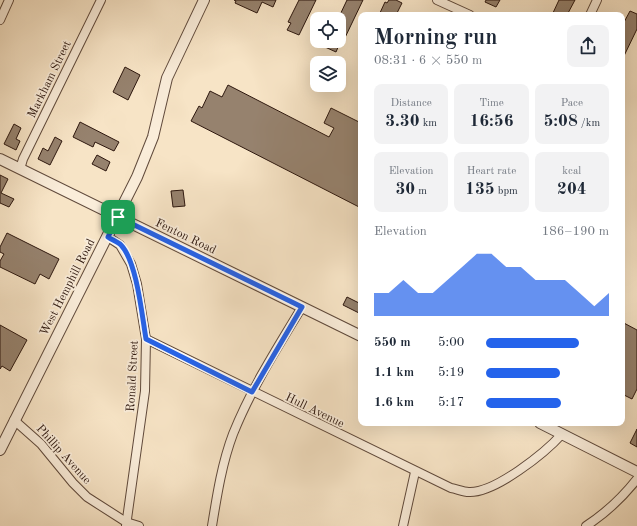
<!DOCTYPE html>
<html lang="en">
<head>
<meta charset="utf-8">
<style>
	body { margin:0; font-family:"Old Standard TT",serif; background:#f2f2f3; color:#1f2937; height:100vh; display:flex; flex-direction:column; font-size:15px; white-space:nowrap }
	* { box-sizing:border-box; margin:0 }
	p { font-size:13px; color:#747a83 }
	.icon { flex:none; width:22px; height:22px; fill:none; stroke:currentColor; stroke-width:2; stroke-linecap:round; stroke-linejoin:round }
	.map { position:relative; flex:1; overflow:hidden }
	.sheet { position:absolute; left:358px; top:12px; width:267px; height:414px; display:flex; flex-direction:column; background:#fff; border-radius:8px; box-shadow:0 4px 16px #0002 }
	.sheet>* { flex:none }
	.buttons { position:absolute; left:310px; top:12px; display:grid; gap:8px }
	.buttons a { display:grid; place-items:center; width:36px; height:36px; border-radius:8px; background:#fff; box-shadow:0 4px 16px #0002; font-size:20px }
	.pin { position:absolute; display:grid; place-items:center; width:34px; height:34px; color:#fff; margin:-17px; border-radius:8px; box-shadow:0 2px 6px #0006 }
	.round { display:grid; place-items:center; flex:none; width:42px; height:42px; border-radius:8px; background:#f2f2f3 }
	.headline { display:flex; align-items:center; justify-content:space-between; height:68px; padding:0 16px }
	h1 { font-size:22px; font-weight:600; line-height:30px }
	.stats { display:grid; grid-template-columns:repeat(3,1fr); gap:6px; height:68px; padding:4px 16px }
	.stats div { display:grid; align-content:center; border-radius:8px; background:#f2f2f3; text-align:center }
	.stats b { font-size:17px; font-weight:600 }
	.stats small { font-size:11px; font-weight:400 }
	.stats p { font-size:11px }
	.chart { height:112px; padding:8px 16px }
	.chart p { display:flex; justify-content:space-between }
	.chart svg { width:100%; height:72px; margin-top:4px; fill:#2563eb; opacity:.7 }
	ul { padding:0 16px; list-style:none; font-size:13px }
	li { display:grid; grid-template-columns:64px 48px 1fr; align-items:center; height:30px }
	li i { height:10px; border-radius:5px; background:#2563eb }
	.map>svg:first-child { display:block }
</style>
</head>
<body>
<div class="map">
<svg width="637" height="526" viewBox="0 0 637 526">
	<rect width="100%" height="100%" fill="#f7e4c6"/>
	<filter id="stains"><feTurbulence type="fractalNoise" baseFrequency=".005" numOctaves="4"/><feColorMatrix values="0 0 0 0 .2 0 0 0 0 .09 0 0 0 0 .02 0 0 0 .5 -.17"/></filter>
	<radialGradient id="worn" r=".72"><stop offset=".6" stop-color="#630" stop-opacity="0"/><stop offset="1" stop-color="#630" stop-opacity=".3"/></radialGradient>
	<g fill="#96826e" stroke="#2d170e">
		<path d="M234 0H276L273 7 262 2 257 13 235 3 236 1Z"/>
		<path d="M299 0H316L299 35 287 30 291 23 288 22Z"/>
		<path d="M347 0H363L341 46 339 45 336 52 325 47 327 41H339L338 19Z"/>
		<path d="M389 0H396L402 3 396 15H379L385 2 387 3Z"/>
		<path d="M486 0H500L496 7 485 2Z"/>
		<path d="M559 0H575L567 15H552Z"/>
		<path d="M630 11 637 14V29L622 60V26Z"/>
		<path d="M125 67 140 75 128 100 113 92Z"/>
		<path d="M228 85 329 137 334 128 324 123 331 108 361 123V208L191 121 199 106 202 108 210 91 222 97Z"/>
		<path d="M80 122 119 142 114 151 95 142 93 147 73 137Z"/>
		<path d="M14 124 21 128 16 139 20 141 16 150 4 144Z"/>
		<path d="M55 137 62 141 50 165 38 159 43 148 48 151Z"/>
		<path d="M97 155 110 162 106 171 92 164Z"/>
		<path d="M0 175 8 179 1 193 14 199 9 207 0 203Z"/>
		<path d="M183 190 185 206 173 207 171 191Z"/>
		<path d="M7 233 59 259 49 279 40 274 35 284 0 267V261L4 254 0 252V247Z"/>
		<path d="M347 297 361 304V314L343 305Z"/>
		<path d="M622 322 637 330V389L632 399 622 394Z"/>
		<path d="M0 325 27 340 10 371 2 366 0 369Z"/>
		<path d="M637 429V447L630 443Z"/>
	</g>
	<g fill="none" stroke-linecap="round" stroke-linejoin="round">
		<defs>
			<g id="minor">
				<path d="M437 0 470 15"/>
				<path d="M590 15 597 0"/>
				<path d="M0 20 9 0"/>
				<path d="M20 169 23 159 101 0"/>
				<path d="M108 237 120 245 131 264 137 284 146 339 145 391 126 526"/>
				<path d="M146 339 451 488C457 489 463 492 469 492 495 493 545 453 562 434"/>
				<path d="M14 420 41 444 73 483 87 497 126 522 139 526"/>
				<path d="M212 526C217 495 222 463 233 434 251 389 277 348 302 307"/>
				<path d="M403 526 415 472"/>
				<path d="M586 526C606 513 622 498 637 479"/>
			</g>
			<g id="tertiary">
				<path d="M0 159 361 336"/>
				<path d="M540 423 637 472"/>
				<path d="M0 450 137 177 153 137 167 78 204 0"/>
			</g>
		</defs>
		<use href="#minor" stroke="#604a3c" stroke-width="10"/>
		<use href="#tertiary" stroke="#604a3c" stroke-width="12"/>
		<use href="#minor" stroke="#faedda" stroke-width="8"/>
		<use href="#tertiary" stroke="#faedda" stroke-width="10"/>
	</g>
	<g fill="none" stroke-linecap="round" stroke-linejoin="round">
		<defs>
			<path id="route" d="M118 217 302 307 252 392 146 339C142 316 137 262 121 245 118 242 112 240 108 237Z"/>
		</defs>
		<use href="#route" stroke="#fff" stroke-width="8"/>
		<use href="#route" stroke="#2563eb" stroke-width="5"/>
	</g>
	<g text-anchor="middle" stroke-width="3.5" stroke-linejoin="round" paint-order="stroke">
		<g font-size="12" fill="#2d170e" stroke="#faedda">
			<text transform="translate(49 79) rotate(-64)" y="4">Markham Street</text>
			<text transform="translate(186 236) rotate(26)" y="4">Fenton Road</text>
			<text transform="translate(67 287) rotate(-63)" y="4">West Hemphill Road</text>
			<text transform="translate(132 376) rotate(-87)" y="4">Ronald Street</text>
			<text transform="translate(315 410) rotate(26)" y="4">Hull Avenue</text>
			<text transform="translate(64 454) rotate(48)" y="4">Phillip Avenue</text>
		</g>
	</g>
	<rect width="100%" height="100%" filter="url(#stains)"/>
	<rect width="100%" height="100%" fill="url(#worn)"/>
</svg>
<div class="buttons">
<a><svg class="icon" aria-label="locate" viewBox="0 0 24 24"><circle cx="12" cy="12" r="6"/><path d="M12 2v4M12 18v4M2 12h4M18 12h4"/></svg></a>
<a><svg class="icon" aria-label="layers" viewBox="0 0 24 24"><path d="M12 4l9 5-9 5-9-5zM3 14l9 5 9-5"/></svg></a>
</div>
<div class="pin" style="left:118px;top:217px;background:#1e9e55"><svg class="icon" aria-label="arrive" viewBox="0 0 24 24"><path d="M6 21V4h12l-3 4 3 4H6"/></svg></div>
<section class="sheet">
<div class="headline"><div><h1>Morning run</h1><p>08:31 · 6 × 550 m</p></div><a class="round"><svg class="icon" aria-label="share" viewBox="0 0 24 24"><path d="M12 15V3M7 8l5-5 5 5M5 13v7h14v-7"/></svg></a></div>
<div class="stats">
<div><p>Distance</p><b>3.30<small> km</small></b></div>
<div><p>Time</p><b>16:56</b></div>
<div><p>Pace</p><b>5:08<small> /km</small></b></div>
</div>
<div class="stats">
<div><p>Elevation</p><b>30<small> m</small></b></div>
<div><p>Heart rate</p><b>135<small> bpm</small></b></div>
<div><p>kcal</p><b>204</b></div>
</div>
<div class="chart"><p><span>Elevation</span>186–190 m</p>
<svg viewBox="0 0 160 44" preserveAspectRatio="none"><path d="M0 44V30L10 30L20 22L30 30L40 30L50 22L60 14L70 6L80 6L90 14L100 14L110 22L120 22L130 22L140 30L150 38L160 30V44z"/></svg>
</div>
<ul>
<li><b>550 m</b>5:00<i style="width:76%"></i></li>
<li><b>1.1 km</b>5:19<i style="width:60%"></i></li>
<li><b>1.6 km</b>5:17<i style="width:61%"></i></li>
</ul>
</section>
</div>
</body>
</html>
